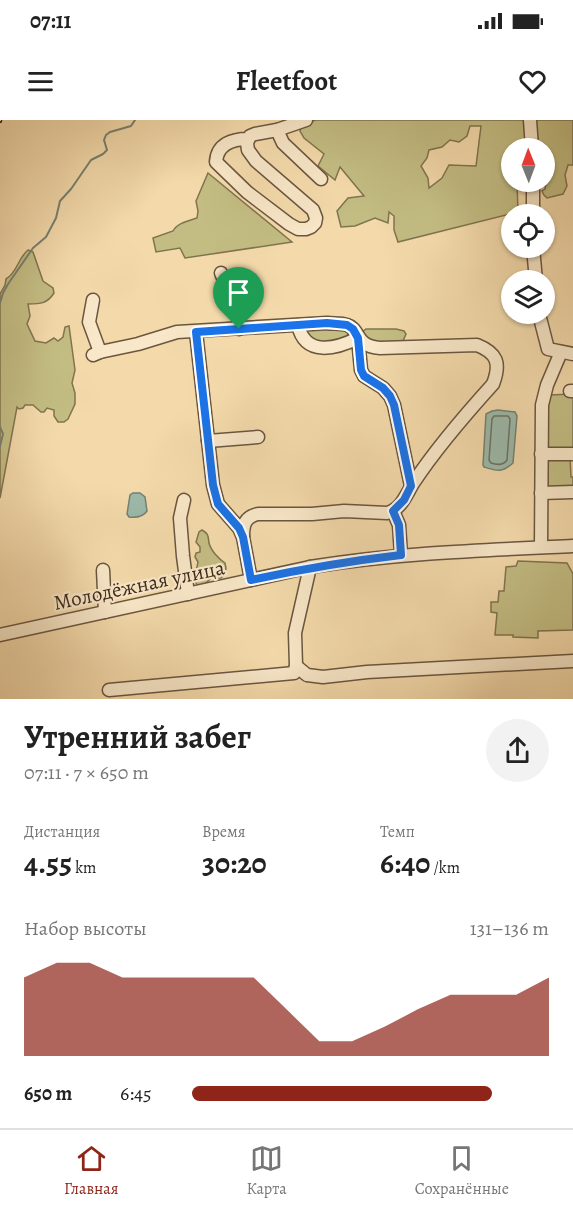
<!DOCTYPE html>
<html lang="ru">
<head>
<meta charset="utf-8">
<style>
	body { margin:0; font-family:Alegreya,serif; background:#f2f2f2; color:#222; height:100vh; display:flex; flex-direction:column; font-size:22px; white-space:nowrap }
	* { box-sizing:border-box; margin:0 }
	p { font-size:20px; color:#767676 }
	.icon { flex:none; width:33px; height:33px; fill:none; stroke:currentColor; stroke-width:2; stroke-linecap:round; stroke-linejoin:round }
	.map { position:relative; height:579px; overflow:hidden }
	.side { display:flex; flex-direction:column; background:#fff; flex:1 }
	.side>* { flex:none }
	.needle { width:39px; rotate:359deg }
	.buttons { position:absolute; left:501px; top:18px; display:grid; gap:12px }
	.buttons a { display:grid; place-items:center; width:54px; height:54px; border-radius:50%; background:#fff; box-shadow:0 2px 4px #0004; font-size:30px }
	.pin { position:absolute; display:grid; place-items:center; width:51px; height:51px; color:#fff; margin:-62px -26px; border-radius:50% 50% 50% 0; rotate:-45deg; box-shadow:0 0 6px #0007 }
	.pin .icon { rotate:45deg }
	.round { display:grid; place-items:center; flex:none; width:63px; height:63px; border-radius:32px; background:#f2f2f2 }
	.headline { display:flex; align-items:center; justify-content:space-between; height:102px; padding:0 24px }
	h1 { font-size:33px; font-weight:600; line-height:45px }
	.metrics { display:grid; grid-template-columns:repeat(3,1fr); gap:9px; height:102px; padding:6px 24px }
	.metrics div { display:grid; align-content:center }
	.metrics b { font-size:30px; font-weight:600 }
	.metrics small { font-size:16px; font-weight:400 }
	.metrics p { font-size:16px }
	.chart { height:168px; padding:12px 24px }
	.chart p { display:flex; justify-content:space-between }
	.chart svg { width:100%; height:108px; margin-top:6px; fill:#8f2418; opacity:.7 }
	ul { padding:0 24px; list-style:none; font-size:20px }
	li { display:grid; grid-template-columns:96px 72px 1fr; align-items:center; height:45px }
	li i { height:15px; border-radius:8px; background:#8f2418 }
	.status { display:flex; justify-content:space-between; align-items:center; height:42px; padding:0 30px; background:#fff; direction:ltr }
	.status svg { height:16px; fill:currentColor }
	header { display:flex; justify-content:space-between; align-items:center; height:78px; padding:0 24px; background:#fff; font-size:27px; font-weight:600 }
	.menu { display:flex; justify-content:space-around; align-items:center; height:84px; border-top:2px solid #e0e0e0; background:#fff; font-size:16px; color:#767676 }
	.menu a { display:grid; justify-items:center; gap:3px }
	.menu .selected { color:#8f2418 }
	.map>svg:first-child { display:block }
</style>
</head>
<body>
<div class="status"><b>07:11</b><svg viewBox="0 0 49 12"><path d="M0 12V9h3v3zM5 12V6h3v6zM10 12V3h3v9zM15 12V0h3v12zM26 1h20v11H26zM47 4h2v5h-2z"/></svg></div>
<header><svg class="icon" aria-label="menu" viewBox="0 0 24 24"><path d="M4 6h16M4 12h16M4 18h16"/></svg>Fleetfoot<svg class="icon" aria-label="heart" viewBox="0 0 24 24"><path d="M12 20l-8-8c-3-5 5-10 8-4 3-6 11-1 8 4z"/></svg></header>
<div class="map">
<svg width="573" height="579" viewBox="0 0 573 579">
	<rect width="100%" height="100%" fill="#f4daab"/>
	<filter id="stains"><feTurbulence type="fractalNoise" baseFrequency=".00333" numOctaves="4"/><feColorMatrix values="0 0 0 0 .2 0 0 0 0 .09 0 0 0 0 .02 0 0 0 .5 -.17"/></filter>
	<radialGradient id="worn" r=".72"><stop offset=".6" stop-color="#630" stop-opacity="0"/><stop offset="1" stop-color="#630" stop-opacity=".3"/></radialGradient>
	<g fill="#c3bd83" stroke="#80744f" stroke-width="1.5" fill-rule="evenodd">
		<path d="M316 0H573V45H568L565 55 567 66 563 74 547 78 544 75 542 71 545 69 547 55 545 54 544 28H512V62H517L518 92 398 122 394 110V96L389 92 388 103 375 98 355 106 341 107 337 91 348 78 364 76 340 47 335 60 318 46 324 34 304 18 300 11 301 6 305 3ZM470 6H481L476 46 449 45 442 58 429 68 428 58 421 46 427 38 429 30 442 27 450 20 459 22 467 16Z"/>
		<path d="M208 53 292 122 185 138 180 128 156 132 153 118 173 111C177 103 188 101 197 98L198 91 196 81Z"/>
		<path d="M28 130 33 132 43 161 53 168 54 173C47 184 40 184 28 184L30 196 27 204 35 221 46 223 54 218 58 221 63 217 65 207 69 206 75 250 72 263 75 273V284L68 299 64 302H58L54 296V290L47 288 44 292H41L33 285H25L23 288 19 289 17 287 0 378V174L5 165 6 159C17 153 18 138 28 130Z"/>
		<path d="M323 206 347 211 348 217 341 222 313 223 303 209Z"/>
		<path d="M366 209H396L404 211 406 214 403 221 401 222 381 224 367 220 362 212Z"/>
		<path d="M573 274V330H546L545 287 550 275Z"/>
		<path d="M570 337 571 357H573V369L548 370 545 341 551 338Z"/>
		<path d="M202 410C209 414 208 416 209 423 211 431 219 439 225 443 227 450 226 453 221 458H211L205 464 198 466 192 457 197 447 198 442 195 437 196 433 200 432V427L196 422 199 412Z"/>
		<path d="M518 441 567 443 573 454V510L538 511V518L513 517V515H495L497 493 491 492V482H498L499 471H504L506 447 516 446Z"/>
	</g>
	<g fill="#9cbaab" stroke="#768071" stroke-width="1.5">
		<path d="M498 290 515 292 517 296 513 343C502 353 497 351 484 347L483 345 486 294 492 291Z"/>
		<path d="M133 373H140L145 377 147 391C143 397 137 398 129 397L127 394 130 375Z"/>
	</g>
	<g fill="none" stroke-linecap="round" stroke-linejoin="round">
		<path stroke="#6c7263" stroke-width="1.5" d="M494 296H508L510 299 507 340C503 346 497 345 491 343L489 340 492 299Z"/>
		<g stroke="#768071" stroke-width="2">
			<path d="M0 183 3 173 8 164 33 128 46 117 56 98 60 81 71 69 91 40 103 34 107 30 104 20 106 15 110 12 131 6 135 0"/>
			<path d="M0 307 3 314 0 326"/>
		</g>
		<defs>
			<g id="minor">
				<path d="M530 0 532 28"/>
				<path d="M277 10 283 23 321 59"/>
				<path d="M248 19C232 19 217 24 216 42L247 72 289 104 298 109H306L311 107 315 103 316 98 313 90 256 41 248 30 247 23 250 16 255 14 277 10 306 0"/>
				<path d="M533 94V62"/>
				<path d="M533 128 536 160"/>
				<path d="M221 153 238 193 239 209"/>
				<path d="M93 180 89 202 100 232"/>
				<path d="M539 194 548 229 573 234"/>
				<path d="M298 205C305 237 336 229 358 218L361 250 364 256 383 268 390 276 394 285 411 366"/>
				<path d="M196 212 213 365 218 384 239 408 243 417 251 460"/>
				<path d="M93 235 100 232 138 224 177 212 327 203C333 204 341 203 347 205 361 209 354 226 380 228L477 225C497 233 501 243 493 264 465 295 437 327 414 362 406 374 402 389 387 393L344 391 312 394H258C245 397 243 404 243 417"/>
				<path d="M570 271H573"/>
				<path d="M208 321 258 317"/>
				<path d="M541 334H573"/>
				<path d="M541 373 573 372"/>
				<path d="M184 380 180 398 183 436 188 474"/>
				<path d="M393 391 399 405 401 435"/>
				<path d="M541 427 542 285 547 265 561 232"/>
				<path d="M103 450 105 492"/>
				<path d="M0 515 310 447C397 433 485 430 573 426"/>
				<path d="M296 546 307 555 323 557 367 552 573 541"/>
				<path d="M109 570 294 553 296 546 295 513 310 447"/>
			</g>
		</defs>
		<use href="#minor" stroke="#6a563f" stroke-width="15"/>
		<use href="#minor" stroke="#f8e7c8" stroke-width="12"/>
		<defs>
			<path id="rail" d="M0 1V0"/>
		</defs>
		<use href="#rail" stroke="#3c2a1b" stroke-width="4.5"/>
		<use href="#rail" stroke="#f8e7c8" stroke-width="2" stroke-dasharray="7" stroke-linecap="butt"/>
	</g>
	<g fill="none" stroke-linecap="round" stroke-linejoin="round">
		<defs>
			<path id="route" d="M327 203 347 205 353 209 358 218 361 250 364 256 383 268 390 276 394 285 411 366 404 380 393 391 399 405 401 435C349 441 302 449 251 460L243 417 239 408 218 384 213 365 196 212Z"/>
		</defs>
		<use href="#route" stroke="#fff" stroke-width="12"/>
		<use href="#route" stroke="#1a73e8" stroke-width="8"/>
	</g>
	<g text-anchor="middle" stroke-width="4.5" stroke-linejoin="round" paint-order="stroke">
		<g font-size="21" fill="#3c2a1b" stroke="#f8e7c8">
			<text transform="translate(139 465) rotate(-12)" y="7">Молодёжная улица</text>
		</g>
	</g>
	<rect width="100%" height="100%" filter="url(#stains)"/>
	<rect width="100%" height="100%" fill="url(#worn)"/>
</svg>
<div class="buttons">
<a><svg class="needle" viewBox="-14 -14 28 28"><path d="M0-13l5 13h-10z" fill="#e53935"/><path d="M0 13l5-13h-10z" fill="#767676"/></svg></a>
<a><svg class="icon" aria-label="locate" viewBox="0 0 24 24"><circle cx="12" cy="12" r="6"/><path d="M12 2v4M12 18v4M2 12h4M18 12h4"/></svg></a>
<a><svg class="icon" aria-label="layers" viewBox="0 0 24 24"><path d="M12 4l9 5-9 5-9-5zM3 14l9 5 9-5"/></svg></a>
</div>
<div class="pin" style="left:239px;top:209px;background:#1e9e55"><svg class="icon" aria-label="arrive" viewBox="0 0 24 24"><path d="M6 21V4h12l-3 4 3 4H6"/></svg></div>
</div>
<section class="side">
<div class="headline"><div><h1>Утренний забег</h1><p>07:11 · 7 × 650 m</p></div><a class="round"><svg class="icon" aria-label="share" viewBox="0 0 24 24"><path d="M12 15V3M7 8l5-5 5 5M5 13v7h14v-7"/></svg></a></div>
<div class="metrics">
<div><p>Дистанция</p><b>4.55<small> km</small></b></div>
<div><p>Время</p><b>30:20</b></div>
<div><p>Темп</p><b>6:40<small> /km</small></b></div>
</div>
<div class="chart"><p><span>Набор высоты</span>131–136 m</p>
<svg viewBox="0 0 160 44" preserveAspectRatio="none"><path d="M0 44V12L10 6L20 6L30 12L40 12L50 12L60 12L70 12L80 25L90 38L100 38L110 32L120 25L130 19L140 19L150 19L160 12V44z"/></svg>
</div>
<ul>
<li><b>650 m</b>6:45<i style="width:84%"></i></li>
</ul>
</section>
<nav class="menu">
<a class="selected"><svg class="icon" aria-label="home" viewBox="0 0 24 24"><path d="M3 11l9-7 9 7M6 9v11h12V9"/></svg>Главная</a>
<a><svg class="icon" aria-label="map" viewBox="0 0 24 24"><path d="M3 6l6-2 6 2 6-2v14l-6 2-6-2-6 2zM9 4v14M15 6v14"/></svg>Карта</a>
<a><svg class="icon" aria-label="saved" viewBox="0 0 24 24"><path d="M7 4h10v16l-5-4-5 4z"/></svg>Сохранённые</a>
</nav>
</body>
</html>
